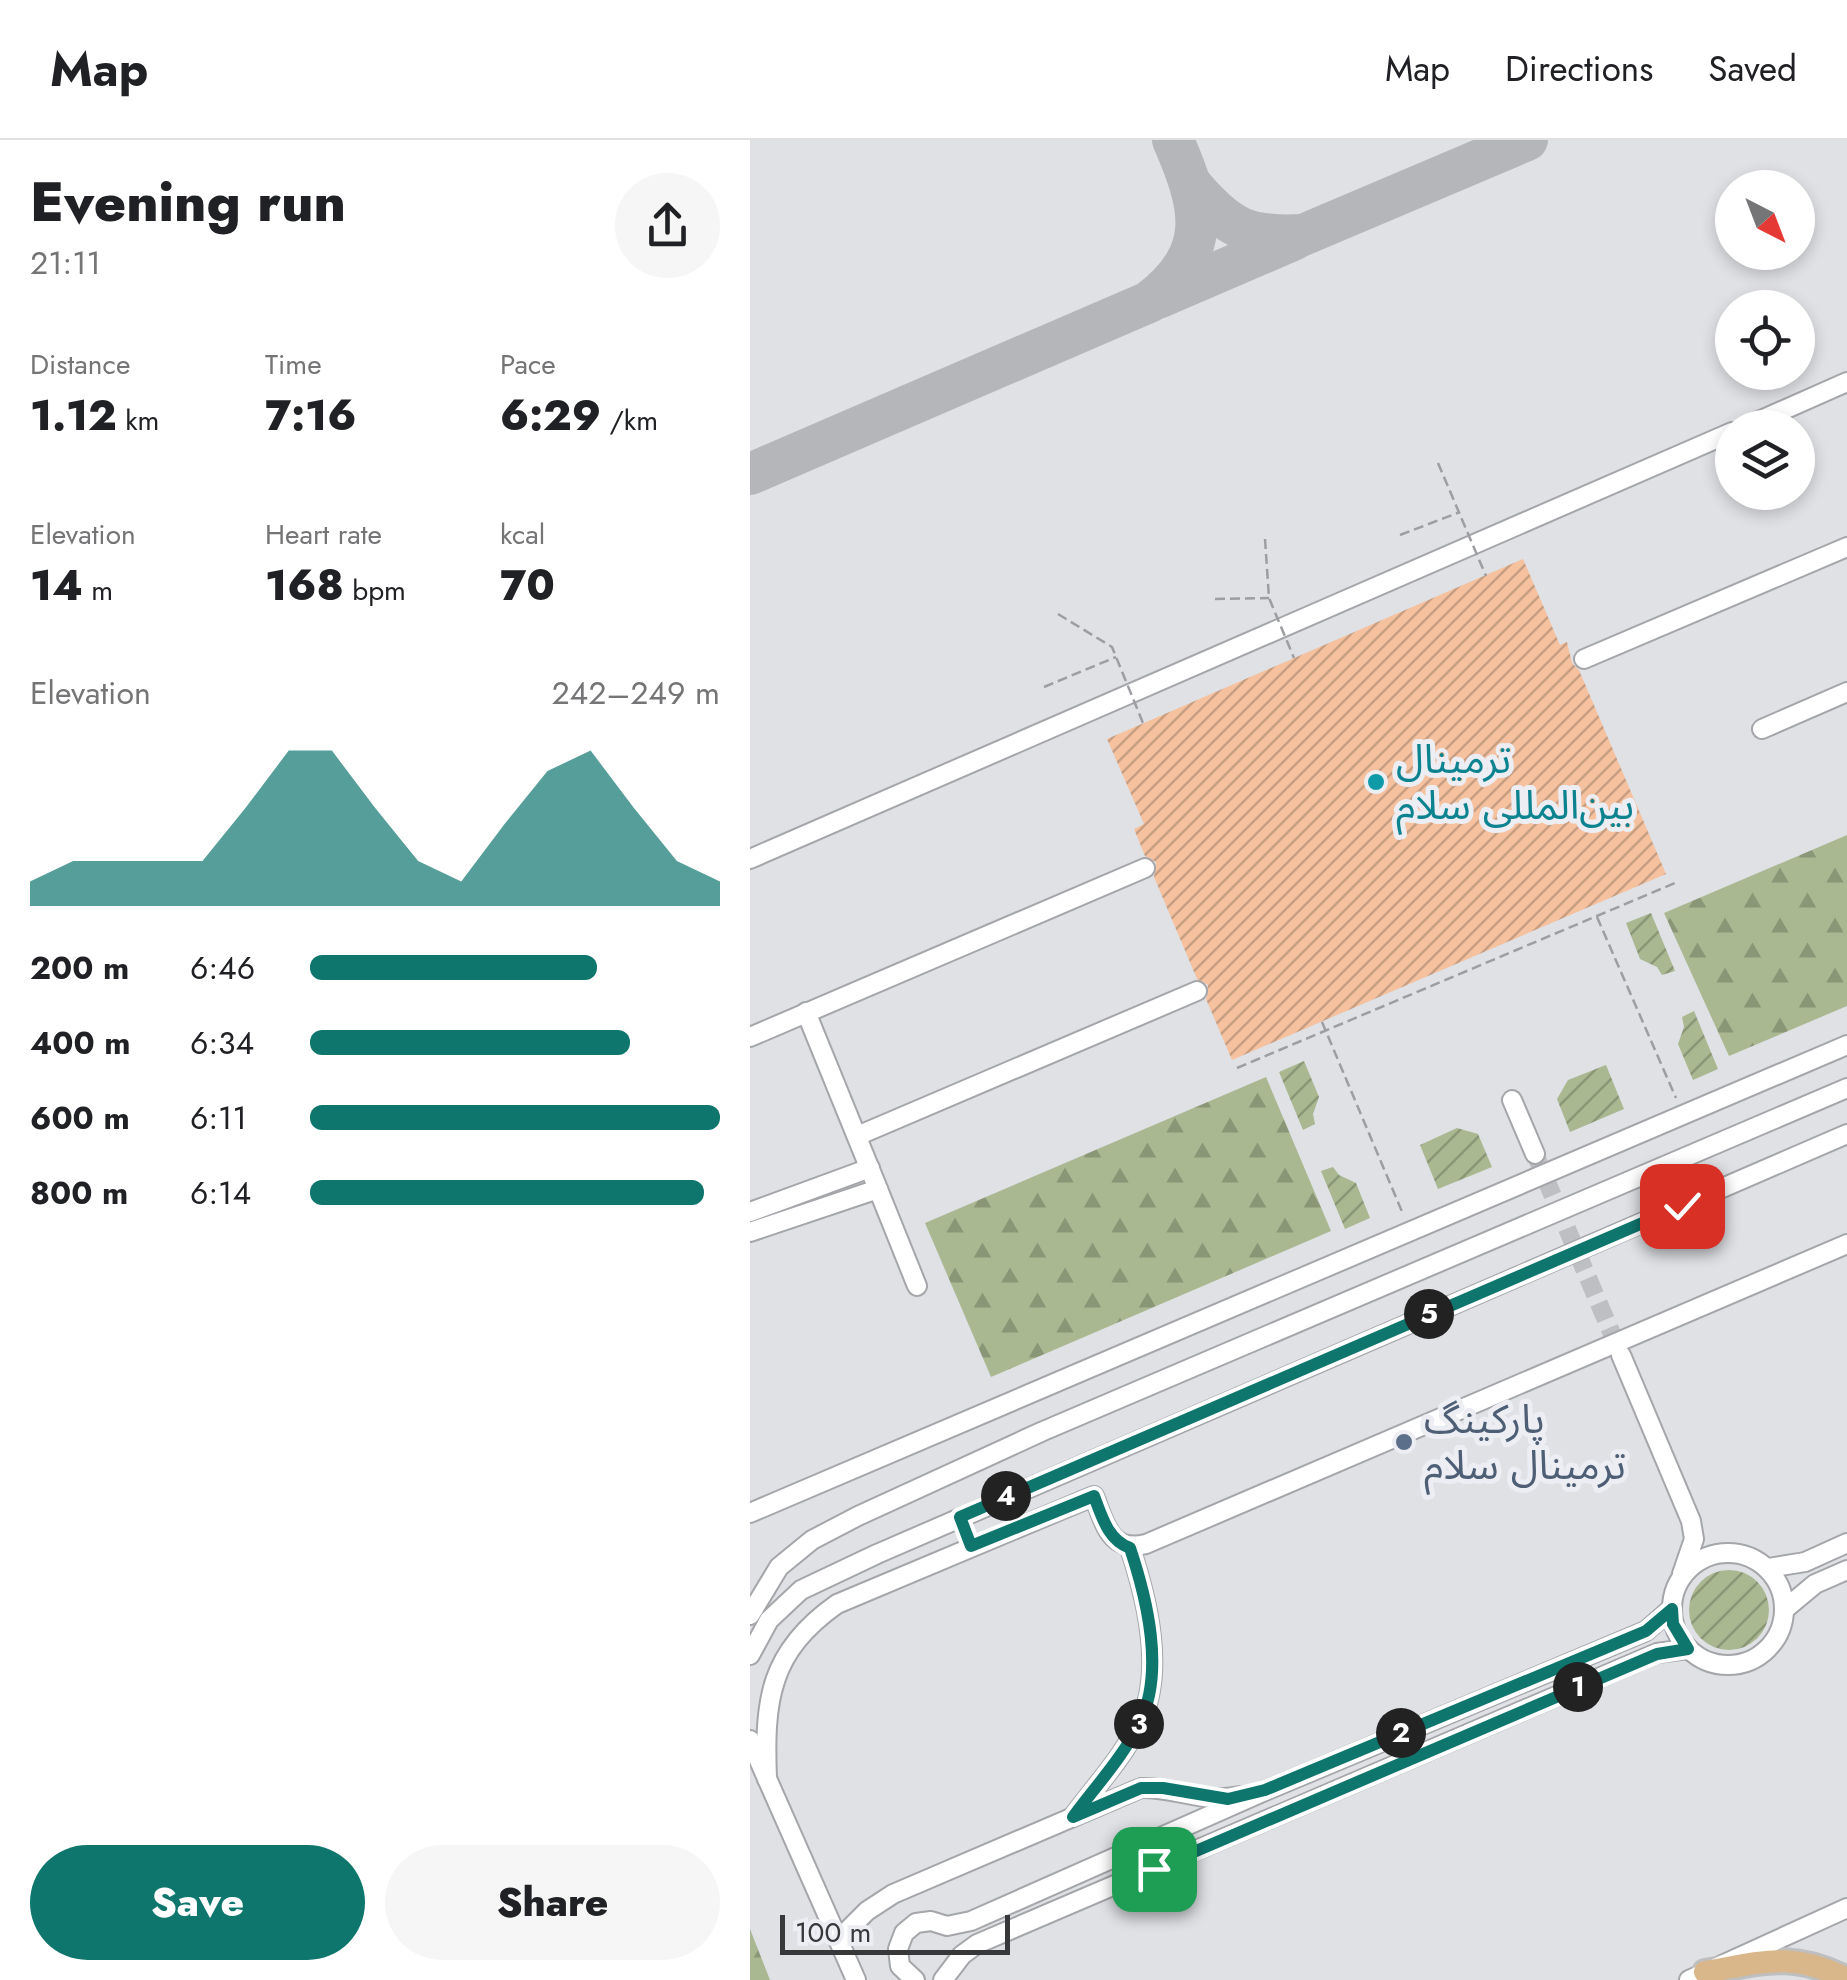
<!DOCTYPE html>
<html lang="en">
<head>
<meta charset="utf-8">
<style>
	body { margin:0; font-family:Jost,"Noto Sans Arabic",sans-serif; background:#f6f6f6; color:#202124; height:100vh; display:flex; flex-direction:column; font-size:38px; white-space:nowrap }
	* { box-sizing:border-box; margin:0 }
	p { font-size:32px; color:#757577 }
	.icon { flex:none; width:55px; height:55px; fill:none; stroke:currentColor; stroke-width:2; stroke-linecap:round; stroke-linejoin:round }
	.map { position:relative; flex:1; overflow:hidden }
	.details { display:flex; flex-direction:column; background:#fff; width:750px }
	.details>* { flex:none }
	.needle { width:65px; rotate:138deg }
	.buttons { position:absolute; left:965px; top:30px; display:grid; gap:20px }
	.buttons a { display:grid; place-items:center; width:100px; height:100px; border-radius:50%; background:#fff; box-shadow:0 5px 15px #0003; font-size:50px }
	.scale { position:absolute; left:30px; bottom:25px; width:230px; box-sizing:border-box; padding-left:10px; border:5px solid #373839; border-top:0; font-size:28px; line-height:35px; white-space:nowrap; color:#373839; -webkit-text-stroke:8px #eceef3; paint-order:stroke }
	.pin { position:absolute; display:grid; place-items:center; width:85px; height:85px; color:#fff; margin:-42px; border-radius:20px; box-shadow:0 5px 15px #0006 }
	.km { position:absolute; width:50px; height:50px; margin:-25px; border-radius:50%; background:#222; color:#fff; font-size:28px; line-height:50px; text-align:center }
	.round { display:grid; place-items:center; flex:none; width:105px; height:105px; border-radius:52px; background:#f6f6f6 }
	.head { display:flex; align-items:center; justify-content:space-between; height:170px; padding:0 30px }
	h1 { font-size:55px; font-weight:800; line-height:75px }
	.metrics { display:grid; grid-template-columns:repeat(3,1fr); gap:15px; height:170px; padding:10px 30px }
	.metrics div { display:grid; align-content:center }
	.metrics b { font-size:42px; font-weight:800 }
	.metrics small { font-size:28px; font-weight:400 }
	.metrics p { font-size:28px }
	.chart { height:280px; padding:20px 30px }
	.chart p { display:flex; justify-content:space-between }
	.chart svg { width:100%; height:180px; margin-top:10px; fill:#0f766e; opacity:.7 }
	.cta { display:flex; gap:20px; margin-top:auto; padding:20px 30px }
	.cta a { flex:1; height:115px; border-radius:60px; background:#0f766e; color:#fff; font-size:40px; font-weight:800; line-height:115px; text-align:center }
	.cta a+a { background:#f6f6f6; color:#202124 }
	ul { padding:0 30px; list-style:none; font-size:32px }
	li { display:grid; grid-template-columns:160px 120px 1fr; align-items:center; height:75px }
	li i { height:25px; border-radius:12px; background:#0f766e }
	header { display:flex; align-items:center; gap:60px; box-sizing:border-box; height:140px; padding:0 50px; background:#fff; border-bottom:2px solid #e0e0e0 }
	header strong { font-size:48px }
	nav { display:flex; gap:55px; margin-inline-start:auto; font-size:35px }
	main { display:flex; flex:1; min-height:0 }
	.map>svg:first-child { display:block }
</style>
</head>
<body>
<header>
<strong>Map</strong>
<nav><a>Map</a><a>Directions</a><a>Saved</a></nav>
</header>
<main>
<section class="details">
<div class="head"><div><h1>Evening run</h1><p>21:11</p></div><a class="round"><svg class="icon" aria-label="share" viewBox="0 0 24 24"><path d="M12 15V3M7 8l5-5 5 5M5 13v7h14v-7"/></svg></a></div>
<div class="metrics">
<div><p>Distance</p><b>1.12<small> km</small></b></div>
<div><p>Time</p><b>7:16</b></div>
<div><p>Pace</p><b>6:29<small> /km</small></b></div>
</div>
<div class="metrics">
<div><p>Elevation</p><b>14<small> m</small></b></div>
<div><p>Heart rate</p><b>168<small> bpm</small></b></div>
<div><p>kcal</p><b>70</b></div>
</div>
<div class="chart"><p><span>Elevation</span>242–249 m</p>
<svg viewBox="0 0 160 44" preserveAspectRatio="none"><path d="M0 44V38L10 33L20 33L30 33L40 33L50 20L60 6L70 6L80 20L90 33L100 38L110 24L120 11L130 6L140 20L150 33L160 38V44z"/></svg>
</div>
<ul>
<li><b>200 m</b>6:46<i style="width:70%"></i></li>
<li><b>400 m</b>6:34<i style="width:78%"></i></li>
<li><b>600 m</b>6:11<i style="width:100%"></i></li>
<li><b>800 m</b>6:14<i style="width:96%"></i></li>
</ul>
<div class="cta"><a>Save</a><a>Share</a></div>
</section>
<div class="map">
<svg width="1097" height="1840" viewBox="0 0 1097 1840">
	<defs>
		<pattern id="forest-firs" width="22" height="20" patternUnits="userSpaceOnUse" patternTransform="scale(2.5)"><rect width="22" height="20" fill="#a9b891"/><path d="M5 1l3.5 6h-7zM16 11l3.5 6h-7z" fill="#8a9777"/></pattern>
		<pattern id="garden-furrows" width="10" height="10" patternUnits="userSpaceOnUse" patternTransform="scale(2.5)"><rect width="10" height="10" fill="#a9b891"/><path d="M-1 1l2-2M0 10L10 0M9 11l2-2" fill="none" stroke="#8a9777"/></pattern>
		<pattern id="building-hatch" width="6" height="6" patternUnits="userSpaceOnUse" patternTransform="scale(2.5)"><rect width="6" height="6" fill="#f5c19e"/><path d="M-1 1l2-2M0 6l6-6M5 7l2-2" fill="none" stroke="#c79e82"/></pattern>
	</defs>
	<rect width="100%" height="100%" fill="#dfe1e5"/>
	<g fill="url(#forest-firs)">
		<path d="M1097 695V866L979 916 914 773Z"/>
		<path d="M516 937 581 1091 241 1237 175 1083Z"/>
		<path d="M0 1789 20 1840H0Z"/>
	</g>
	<g fill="url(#garden-furrows)">
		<path d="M901 773 925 831 912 835 907 827 890 819 876 783Z"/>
		<path d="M944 871 968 929 943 940 928 904 934 887 932 877Z"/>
		<path d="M554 921 569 957 563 974 565 984 553 990 529 932Z"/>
		<path d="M856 925 874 969 820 992 807 959 818 940Z"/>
		<path d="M707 988 728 994 742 1027 688 1049 670 1005Z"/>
		<path d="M583 1027 589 1035 606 1043 620 1078 595 1089 571 1031Z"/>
		<circle cx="979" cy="1470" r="40"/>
	</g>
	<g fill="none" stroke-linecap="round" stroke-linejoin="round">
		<g stroke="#b4b6b9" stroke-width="42">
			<path d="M443 47C479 89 498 98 553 95L777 0"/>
			<path d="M408 158 545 99"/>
			<path d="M0 334 399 162C464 112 452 67 423 0"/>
		</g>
	</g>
	<path fill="url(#building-hatch)" d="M773 419 810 505 817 502 822 523 829 530 916 734 482 920 456 859 458 845 447 839 404 737 406 722 395 716 384 689 394 684 357 599Z"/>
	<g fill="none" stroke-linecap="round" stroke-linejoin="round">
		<path stroke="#bdbfc3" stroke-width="18" stroke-dasharray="18 9" stroke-linecap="butt" d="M785 1014 871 1215"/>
		<defs>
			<g id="minor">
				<path d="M993 288 1097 242"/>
				<path d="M834 519 1097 407"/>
				<path d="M1012 589 1097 552"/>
				<path d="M0 719 982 292"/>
				<path d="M0 897 395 728"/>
				<path d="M762 960 785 1014"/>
				<path d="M107 996 447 851"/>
				<path d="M128 1049 167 1146"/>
				<path d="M0 1072 120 1028"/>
				<path d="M0 1092 128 1049 56 872"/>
				<path d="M871 1215 941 1381 944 1399 932 1434"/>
				<path d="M0 1373 1097 905"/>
				<circle cx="978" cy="1469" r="56"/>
				<path d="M1018 1428 1055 1422 1097 1403"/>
				<path d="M1035 1469 1065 1444 1097 1430"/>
				<path d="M0 1475 29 1427 62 1400 108 1376 291 1292 1097 948"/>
				<path d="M0 1515 19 1480 51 1450 127 1414 1097 994"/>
				<path d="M0 1600 106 1840"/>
				<path d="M17 1639C14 1560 19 1512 87 1464L344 1356C355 1384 360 1413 396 1404L1097 1104"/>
				<path d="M323 1677C345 1647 374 1616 390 1582 415 1531 397 1459 380 1408"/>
				<path d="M88 1800 117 1771 143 1754 391 1648C424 1647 457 1664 490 1656"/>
				<path d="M165 1840 150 1826 148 1809 154 1793 166 1783 181 1781 197 1786 221 1781 515 1651 896 1491 921 1469"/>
				<path d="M193 1840 212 1815 227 1804 907 1513 938 1509"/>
				<path d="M939 1840 1097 1768"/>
			</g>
			<path id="major" d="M955 1832C1013 1822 1042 1811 1097 1839"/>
		</defs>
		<use href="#minor" stroke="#a4a6aa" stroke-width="22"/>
		<use href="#major" stroke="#bfbfc0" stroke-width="28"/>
		<g stroke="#9c9ea1" stroke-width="2.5" stroke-dasharray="10 5" stroke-linecap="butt">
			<path d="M650 395 710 372"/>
			<path d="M465 459 519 458"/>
			<path d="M294 547 366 517"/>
			<path d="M847 777 926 958"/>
			<path d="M572 882 653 1074"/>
			<path d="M487 928 925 743"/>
		</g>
		<use href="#minor" stroke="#fff" stroke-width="18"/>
		<use href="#major" stroke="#d9b78a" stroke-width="22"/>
		<g stroke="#9c9ea1" stroke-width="2.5" stroke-dasharray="10 5" stroke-linecap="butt">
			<path d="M688 323 736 436"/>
			<path d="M515 399 519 458 544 518"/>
			<path d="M308 474 362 507 393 583"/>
		</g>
	</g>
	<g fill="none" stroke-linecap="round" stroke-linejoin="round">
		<defs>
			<path id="route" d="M404 1729 907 1514 938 1509 923 1484 922 1469 896 1491 515 1650 478 1659 413 1648H391L323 1677C345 1647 374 1616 390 1582 415 1531 397 1459 380 1408 358 1400 352 1377 344 1356L221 1406 210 1377 932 1066"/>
		</defs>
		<use href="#route" stroke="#fff" stroke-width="20"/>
		<use href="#route" stroke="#0f766e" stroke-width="12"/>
	</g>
	<circle fill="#0f9aa8" stroke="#eceef3" stroke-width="4" cx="626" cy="642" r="10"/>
	<circle fill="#5c6f8a" stroke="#eceef3" stroke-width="4" cx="654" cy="1302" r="10"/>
	<g text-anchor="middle" stroke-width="10" stroke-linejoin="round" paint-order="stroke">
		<g font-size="40" fill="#0d838f" stroke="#eceef3" text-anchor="start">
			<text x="646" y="633">ترمینال<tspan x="646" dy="46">بین‌المللی سلام</tspan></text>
		</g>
		<g font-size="40" fill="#4e5e75" stroke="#eceef3" text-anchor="start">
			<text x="674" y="1293">پارکینگ<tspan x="674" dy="46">ترمینال سلام</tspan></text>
		</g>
	</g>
</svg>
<div class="buttons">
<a><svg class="needle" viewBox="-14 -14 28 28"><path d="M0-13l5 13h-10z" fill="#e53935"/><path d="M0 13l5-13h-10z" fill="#757577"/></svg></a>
<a><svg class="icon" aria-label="locate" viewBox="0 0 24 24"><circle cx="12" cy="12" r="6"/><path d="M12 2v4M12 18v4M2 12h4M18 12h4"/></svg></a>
<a><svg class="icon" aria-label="layers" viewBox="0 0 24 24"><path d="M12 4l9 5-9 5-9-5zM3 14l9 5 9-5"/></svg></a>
</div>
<div class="scale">100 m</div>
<div class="pin" style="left:404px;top:1729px;background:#1e9e55"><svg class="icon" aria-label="arrive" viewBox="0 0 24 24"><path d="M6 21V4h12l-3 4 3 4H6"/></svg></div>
<div class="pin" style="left:932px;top:1066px;background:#d93025"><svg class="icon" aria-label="check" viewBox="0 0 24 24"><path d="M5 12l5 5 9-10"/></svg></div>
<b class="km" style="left:828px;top:1547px">1</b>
<b class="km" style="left:651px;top:1593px">2</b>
<b class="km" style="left:389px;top:1584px">3</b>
<b class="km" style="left:256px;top:1356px">4</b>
<b class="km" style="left:679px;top:1174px">5</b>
</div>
</main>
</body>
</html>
